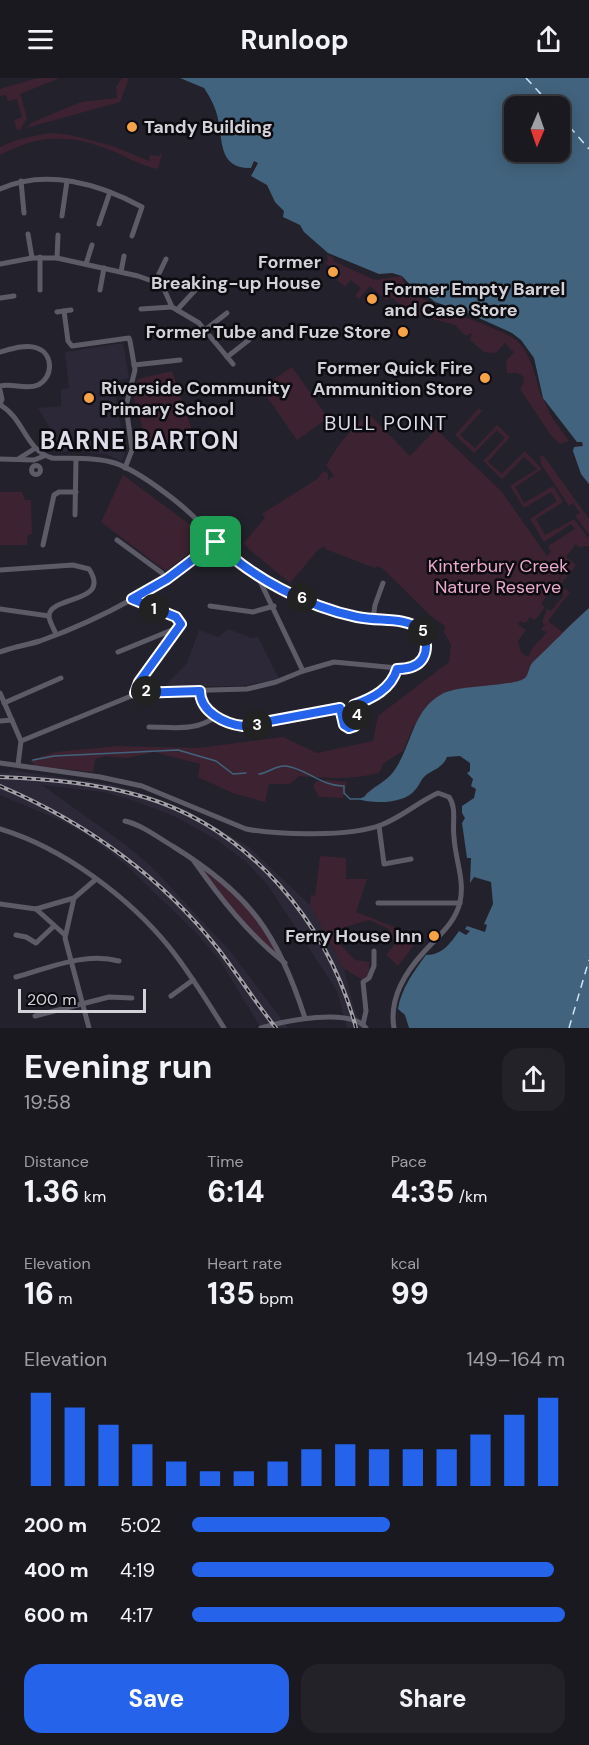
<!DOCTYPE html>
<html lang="en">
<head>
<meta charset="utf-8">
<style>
	body { margin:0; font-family:"DM Sans",sans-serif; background:#232229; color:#f1f3f6; height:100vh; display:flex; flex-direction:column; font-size:22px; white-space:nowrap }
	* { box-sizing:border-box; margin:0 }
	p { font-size:20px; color:#9fa0a5 }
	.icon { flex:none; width:33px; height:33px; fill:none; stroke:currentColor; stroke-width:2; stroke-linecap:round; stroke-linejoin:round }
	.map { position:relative; height:950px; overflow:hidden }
	.details { display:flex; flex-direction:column; background:#1a1920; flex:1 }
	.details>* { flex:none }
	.needle { width:39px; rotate:182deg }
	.fabs { position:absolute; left:504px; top:18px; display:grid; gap:12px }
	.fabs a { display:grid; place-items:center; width:66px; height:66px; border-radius:12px; background:#1a1920; box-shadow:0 3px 15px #0003,0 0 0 2px #38383e; font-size:30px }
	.scale { position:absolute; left:18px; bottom:15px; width:128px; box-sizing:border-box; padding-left:6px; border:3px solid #d4d2d9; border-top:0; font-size:16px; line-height:21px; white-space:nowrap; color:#d4d2d9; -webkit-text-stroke:4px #0c0b10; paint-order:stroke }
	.pin { position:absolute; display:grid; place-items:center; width:51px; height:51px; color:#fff; margin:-26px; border-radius:12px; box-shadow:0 3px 9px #0006 }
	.km { position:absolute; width:30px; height:30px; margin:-15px; border-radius:50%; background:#222; color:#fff; font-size:16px; line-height:30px; text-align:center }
	.round { display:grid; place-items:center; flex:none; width:63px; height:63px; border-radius:18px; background:#232229 }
	.headline { display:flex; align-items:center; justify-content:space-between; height:102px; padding:0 24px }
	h1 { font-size:33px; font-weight:700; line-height:45px }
	.stats { display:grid; grid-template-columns:repeat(3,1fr); gap:9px; height:102px; padding:6px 24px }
	.stats div { display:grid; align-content:center }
	.stats b { font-size:30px; font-weight:700 }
	.stats small { font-size:16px; font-weight:400 }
	.stats p { font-size:16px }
	.chart { height:168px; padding:12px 24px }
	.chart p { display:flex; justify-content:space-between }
	.chart svg { width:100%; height:108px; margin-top:6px; stroke:#2563eb; stroke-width:6 }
	.cta { display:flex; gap:12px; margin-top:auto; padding:12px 24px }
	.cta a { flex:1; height:69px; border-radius:18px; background:#2563eb; color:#fff; font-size:24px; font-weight:700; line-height:69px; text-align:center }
	.cta a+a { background:#232229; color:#f1f3f6 }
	ul { padding:0 24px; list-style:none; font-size:20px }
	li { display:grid; grid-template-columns:96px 72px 1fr; align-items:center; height:45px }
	li i { height:15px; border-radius:8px; background:#2563eb }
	header { display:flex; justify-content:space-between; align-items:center; height:78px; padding:0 24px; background:#1a1920; font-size:27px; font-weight:700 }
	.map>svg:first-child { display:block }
</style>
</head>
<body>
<header><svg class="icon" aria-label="menu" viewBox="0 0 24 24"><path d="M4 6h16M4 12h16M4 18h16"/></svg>Runloop<svg class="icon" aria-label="share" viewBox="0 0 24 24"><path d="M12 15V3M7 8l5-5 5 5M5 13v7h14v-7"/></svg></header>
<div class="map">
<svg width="589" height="950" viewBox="0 0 589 950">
	<rect width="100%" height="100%" fill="#23212b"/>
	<g fill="#2c2838">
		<path d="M123 265 129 300 115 303 114 307 125 375 122 383 108 377 78 373 58 374 55 371 51 352 38 330 61 328V311L69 310 65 274Z"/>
		<path d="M228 551 252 560 258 559 279 601 241 608H165L187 585 199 552 218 559Z"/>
		<path d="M10 692 115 707 156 720 186 732 249 769 310 827 344 891 354 930 363 950H347L337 913 267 806 246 784 217 762 176 739 132 722 103 714 42 707 126 767 152 789 230 873 288 950H262L259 947 221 884 199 858 126 787 93 761 64 744 0 717V695H9Z"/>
	</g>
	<g fill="#3d2331">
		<path d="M38 0H60L20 16 27 40 21 51 17 52 14 42 22 39 17 21 8 23 6 17 0 18V11Z"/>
		<path d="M122 0H129L120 24 26 50 33 44 81 24 117 20 116 9Z"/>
		<path d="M53 55 70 57 113 68 149 83 150 77 159 78 162 75 158 91C144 89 128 80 115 74 72 56 42 55 0 77V69C17 61 34 57 53 55Z"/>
		<path d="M327 177 334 180 333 183 375 202 402 198C406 228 500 245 519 265 532 278 536 303 542 320L589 278V406L581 396 573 373 574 369 583 368 582 364H577L543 320 551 338 569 363 560 366 552 359 520 311 524 304 523 298 517 295H507L506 283 514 274 505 265 496 275 484 274 470 262 472 256 471 255 466 258 455 247 409 234 390 218 386 222 370 208 359 221 355 218 361 210 351 202 345 209 337 202 341 196 325 185 328 182Z"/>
		<path d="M292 289 328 340 297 362 261 310Z"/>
		<path d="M172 293 192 352 188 359 149 371 132 315 138 301Z"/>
		<path d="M479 330 482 333 460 357 475 370 497 347 510 359 488 384 502 396 525 373 542 391 515 409 524 425 553 408 563 424 536 441 545 457 574 441 589 461V468L579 469 576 466 566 479 576 487 558 510 555 508 566 492 560 482 563 495 541 526 545 529 535 542 530 539 526 545 520 543 518 546 526 552 518 563 521 574 528 579 531 572 546 555V550L545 554 541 551 545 547 542 544 547 531 551 533 564 517 562 514 564 510 570 514 548 543 562 554 589 530 485 709 463 670 364 719 367 714 377 708 400 699 465 610 445 614 413 649 403 673 384 685 379 695C352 702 326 700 299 698L290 706H269L265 724 235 716 198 699 200 686 154 674 127 680 105 678 95 681 93 694 35 688 30 682 56 674 118 668 199 670 283 659 317 675 373 663 378 638 449 584 451 567 444 554 445 548 431 538 382 490 377 488 375 490 325 471V468L318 472 290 505 243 466 265 440 262 436 317 401 323 393 328 395V402L334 398 326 387 341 364 368 335 410 378 436 351 502 414 547 478 551 474 548 468 575 451 571 446 544 464 530 441 557 423 551 414 524 430 510 408 537 391 524 379 502 401 483 383 505 360 497 352 474 375 455 357Z"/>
		<path d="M543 377 589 441V456L575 438 580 435 573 425 569 428 541 386 540 379Z"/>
		<path d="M123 397 208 460 166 493 101 444Z"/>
		<path d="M0 414H22L25 422H31L32 456 28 457 27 467H0Z"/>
		<path d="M327 702 347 704 343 720 319 719 313 708 317 703Z"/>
		<path d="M320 778 346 780V801H367L356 834 420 859 398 888 386 877 395 866 389 851 369 842 345 849 340 866 355 882 369 884V896L363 902 344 891 310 827 311 816 315 819Z"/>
		<path d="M192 780 239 818 287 886 260 863Z"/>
	</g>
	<g fill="#42637d" fill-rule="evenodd">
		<path d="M180 0H589V406L581 396 573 373 574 369 583 368 582 364H577L543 320 534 280 521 262 512 255 470 236 435 224 423 214 414 211 402 198 392 195 379 196 328 175 304 154 300 147 283 139 284 133 275 124 267 107 251 98 258 85 254 83 251 90C218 91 223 62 218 41 216 30 210 19 204 10ZM560 28V74H514V28Z"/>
		<path d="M589 530V950H409L405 937 398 931C401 911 414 893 426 877 442 877 450 866 459 853L466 857 470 853 465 851 467 848 485 854 487 847 484 846 493 826 491 804 474 799 470 805 471 780H467L462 745 465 740 462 735V728L474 720 476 711 471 708 473 701 467 695 470 693V685L460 678 447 679C443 689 435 691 426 697 420 702 420 707 415 712 405 726 372 726 358 721L364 719C373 708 384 706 394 693 412 668 412 632 442 616 461 606 518 609 526 599 529 595 529 588 533 584 550 568 570 547 589 530Z"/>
	</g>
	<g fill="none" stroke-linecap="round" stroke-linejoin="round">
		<g stroke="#42637d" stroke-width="1.5">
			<path d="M33 682 54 678 178 672 216 683 233 696 246 695"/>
			<path d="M259 696C269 695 275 687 286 688 305 690 323 709 344 708V715L350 721H359"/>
		</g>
		<g stroke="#cee4f7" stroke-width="1.5" stroke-dasharray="8 6" stroke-linecap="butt">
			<path d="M526 0 552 28"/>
			<path d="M560 38 589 71"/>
			<path d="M569 950 589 882"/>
		</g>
		<g stroke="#5d5b67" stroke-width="5">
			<path d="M21 103 24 135"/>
			<path d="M0 111C46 90 100 106 142 129L132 158"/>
			<path d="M62 138 67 103"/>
			<path d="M99 146 110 114"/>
			<path d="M28 156 32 180"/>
			<path d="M40 179V212"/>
			<path d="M57 180 58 157"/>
			<path d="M0 186 32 180H57L138 198 155 204 164 211 172 229 199 245 233 286"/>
			<path d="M86 186 92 167"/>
			<path d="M121 194 124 178"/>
			<path d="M155 204 166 181"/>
			<path d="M100 212 104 190"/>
			<path d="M0 220 14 218"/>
			<path d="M141 231 172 229"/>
			<path d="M177 232 199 208"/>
			<path d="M64 233 68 263 72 268 129 260 130 263 135 292 126 328 132 372 125 390"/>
			<path d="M57 234 71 232"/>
			<path d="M205 252 227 235"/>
			<path d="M0 274C11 271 26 266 37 270 54 276 53 300 38 307 26 312 12 305 0 308"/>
			<path d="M227 279 254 258"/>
			<path d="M134 287 180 282"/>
			<path d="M0 312 2 321 0 327"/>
			<path d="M0 327C24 340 25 372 52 380 71 381 92 379 111 384 136 390 182 426 200 445 219 465 236 487 261 500 290 516 325 533 358 539 382 544 401 538 423 552L427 568 426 576 419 585 408 591 334 584 303 593 276 604 247 611 141 614 21 663"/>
			<path d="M0 381 34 382 44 378"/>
			<path d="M18 381 34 371"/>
			<circle cx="36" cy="392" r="4.5"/>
			<path d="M75 437 76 381"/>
			<path d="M117 462 162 495 167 501"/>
			<path d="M43 467 54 417 59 414H76"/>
			<path d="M0 492 73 487 89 491C112 526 50 517 49 538 49 543 54 551 56 556"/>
			<path d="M259 501 303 593"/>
			<path d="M131 521 176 539 181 546 139 605 135 615"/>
			<path d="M210 528 253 534 274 528"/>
			<path d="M0 531 49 538"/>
			<path d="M373 541 375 527 383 505"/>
			<path d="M0 574C13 569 27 567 40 563 102 541 166 506 216 464"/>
			<path d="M118 574 172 552 176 553"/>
			<path d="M200 613C201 629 218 643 233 647 255 653 349 632 369 621 383 614 392 606 397 591"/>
			<path d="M0 615 21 663 18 687"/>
			<path d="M4 625 61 600"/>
			<path d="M340 630 344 647 352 649 358 643 354 627"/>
			<path d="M0 643 12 642"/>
			<path d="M149 649C172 649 197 654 216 638"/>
			<path d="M0 685 100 699 142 708 246 751C278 757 350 759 381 747 402 739 418 724 438 715L449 719C457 730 452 746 454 759 455 781 465 802 460 824 455 846 437 859 423 875 404 896 389 922 394 950"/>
			<path d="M125 743C142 747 159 760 174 769 250 816 278 856 305 940"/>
			<path d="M379 748 384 786 411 781"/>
			<path d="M0 751C63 770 129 819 170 870 190 895 207 923 224 950"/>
			<path d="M194 783C220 820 249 857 285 885"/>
			<path d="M74 820 65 860 89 950"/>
			<path d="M378 825H460"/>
			<path d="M0 826 36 831 74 820 95 802"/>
			<path d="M36 831 65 857"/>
			<path d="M16 857 26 859 36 865 54 848"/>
			<path d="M16 899C49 890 84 874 119 883"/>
			<path d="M171 918 193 902"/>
			<path d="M35 938 109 919 132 920"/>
			<path d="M363 946 366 933 363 904 369 900 374 888V873"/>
			<path d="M261 950C284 943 350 929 366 950"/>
		</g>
		<defs>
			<g id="rail">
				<path d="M0 699C48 701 97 705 144 719 250 751 328 845 356 950"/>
				<path d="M0 708C85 744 161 798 219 872 238 897 256 925 276 950"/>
			</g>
		</defs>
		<use href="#rail" stroke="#a2a0a7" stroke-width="4"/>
		<use href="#rail" stroke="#0c0b10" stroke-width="1.5" stroke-dasharray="4.5" stroke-linecap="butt"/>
	</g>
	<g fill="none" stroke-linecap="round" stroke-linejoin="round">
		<defs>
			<path id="route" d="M216 464C250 499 308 529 357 539 382 544 401 538 423 552 431 576 423 591 397 591 391 611 373 620 354 627L358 643 355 648 349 650 344 647 340 630 243 648C225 646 200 634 200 613L135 615 139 604 181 546 176 539 132 521 167 501Z"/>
		</defs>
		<use href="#route" stroke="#fff" stroke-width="12"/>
		<use href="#route" stroke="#2563eb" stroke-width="8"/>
	</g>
	<g fill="#f6a247" stroke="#0c0b10" stroke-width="2">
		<circle cx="132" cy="49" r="6"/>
		<circle cx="333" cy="194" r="6"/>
		<circle cx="372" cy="221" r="6"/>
		<circle cx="403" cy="254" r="6"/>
		<circle cx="485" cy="300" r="6"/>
		<circle cx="89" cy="320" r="6"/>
		<circle cx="434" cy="858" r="6"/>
	</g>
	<g text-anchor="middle" stroke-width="5" stroke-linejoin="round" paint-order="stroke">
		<g font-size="18" font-weight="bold" fill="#d4d2d9" stroke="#0c0b10" text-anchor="end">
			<text x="144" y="55" text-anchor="start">Tandy Building</text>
			<text x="321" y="190">Former<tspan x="321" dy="21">Breaking-up House</tspan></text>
			<text x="384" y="217" text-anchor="start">Former Empty Barrel<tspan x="384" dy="21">and Case Store</tspan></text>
			<text x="391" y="260">Former Tube and Fuze Store</text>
			<text x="473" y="296">Former Quick Fire<tspan x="473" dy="21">Ammunition Store</tspan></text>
			<text x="101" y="316" text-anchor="start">Riverside Community<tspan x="101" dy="21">Primary School</tspan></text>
			<text x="422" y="864">Ferry House Inn</text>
		</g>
		<g font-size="18" fill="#ebaacc" stroke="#0c0b10">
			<text x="498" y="494">Kinterbury Creek<tspan x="498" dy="21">Nature Reserve</tspan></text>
		</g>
		<g font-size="20" letter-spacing="1.5" fill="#e0ddeb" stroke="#0c0b10">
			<text x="386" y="352">BULL POINT</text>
		</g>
		<g font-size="24" font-weight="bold" letter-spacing="1.5" fill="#e0ddeb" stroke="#0c0b10">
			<text x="140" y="371">BARNE BARTON</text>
		</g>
	</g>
</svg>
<div class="fabs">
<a><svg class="needle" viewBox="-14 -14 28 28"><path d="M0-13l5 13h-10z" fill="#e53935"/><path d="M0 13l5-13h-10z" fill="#9fa0a5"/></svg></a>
</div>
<div class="scale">200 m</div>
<div class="pin" style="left:216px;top:464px;background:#1e9e55"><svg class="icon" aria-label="arrive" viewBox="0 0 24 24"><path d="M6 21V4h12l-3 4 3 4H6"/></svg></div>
<b class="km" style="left:154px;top:531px">1</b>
<b class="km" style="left:146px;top:613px">2</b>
<b class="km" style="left:257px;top:647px">3</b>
<b class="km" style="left:357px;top:637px">4</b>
<b class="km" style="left:423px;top:553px">5</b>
<b class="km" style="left:302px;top:520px">6</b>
</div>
<section class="details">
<div class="headline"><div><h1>Evening run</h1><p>19:58</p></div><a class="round"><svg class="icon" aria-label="share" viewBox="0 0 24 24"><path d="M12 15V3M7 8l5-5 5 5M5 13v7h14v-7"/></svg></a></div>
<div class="stats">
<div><p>Distance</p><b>1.36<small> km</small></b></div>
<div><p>Time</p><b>6:14</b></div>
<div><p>Pace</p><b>4:35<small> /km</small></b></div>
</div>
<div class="stats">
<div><p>Elevation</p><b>16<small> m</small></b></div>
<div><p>Heart rate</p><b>135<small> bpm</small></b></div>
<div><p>kcal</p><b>99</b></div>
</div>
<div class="chart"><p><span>Elevation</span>149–164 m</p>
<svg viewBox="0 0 160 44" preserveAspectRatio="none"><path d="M5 44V6M15 44V12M25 44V19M35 44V27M45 44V34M55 44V38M65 44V38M75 44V34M85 44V29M95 44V27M105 44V29M115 44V29M125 44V29M135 44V23M145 44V15M155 44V8"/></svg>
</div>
<ul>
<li><b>200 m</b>5:02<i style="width:53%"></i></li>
<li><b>400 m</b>4:19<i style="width:97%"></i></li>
<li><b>600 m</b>4:17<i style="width:100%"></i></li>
</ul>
<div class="cta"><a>Save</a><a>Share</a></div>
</section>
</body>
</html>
